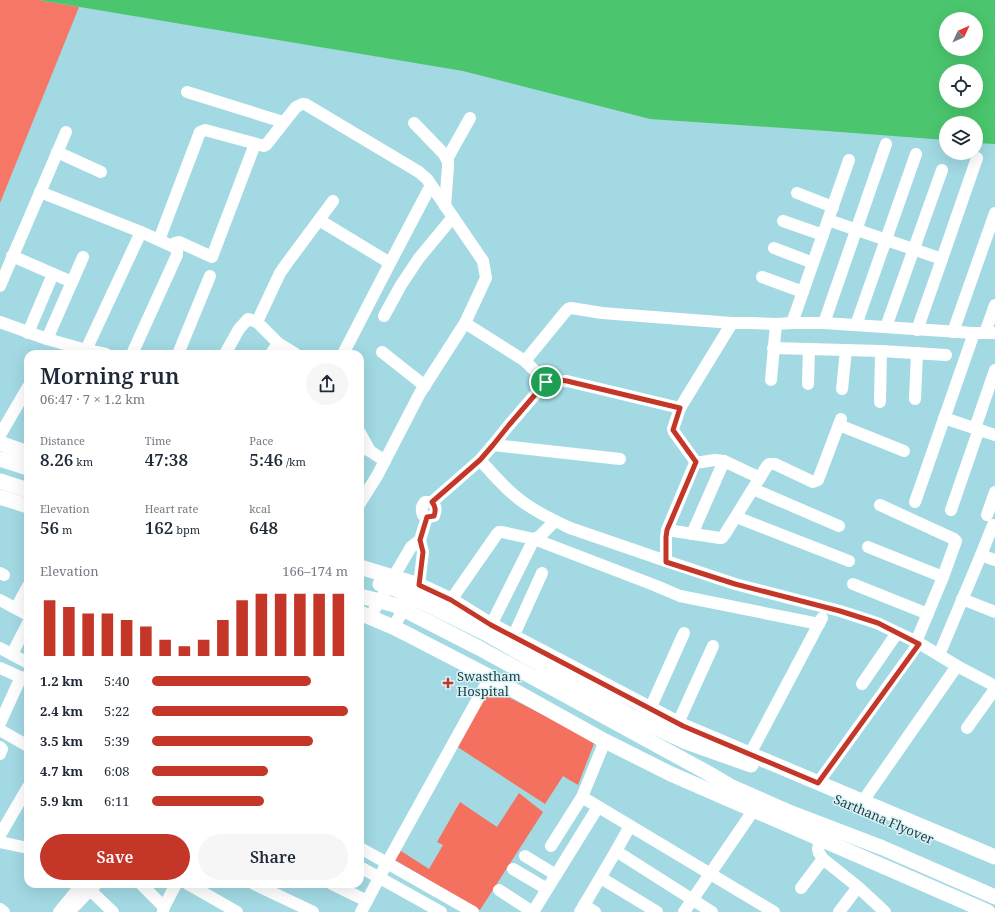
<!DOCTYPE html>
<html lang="en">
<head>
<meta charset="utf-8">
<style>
	body { margin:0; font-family:"Noto Serif",serif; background:#f6f6f7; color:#1f2937; height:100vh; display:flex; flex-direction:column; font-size:15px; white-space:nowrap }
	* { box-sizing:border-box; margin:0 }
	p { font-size:13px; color:#747a83 }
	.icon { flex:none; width:22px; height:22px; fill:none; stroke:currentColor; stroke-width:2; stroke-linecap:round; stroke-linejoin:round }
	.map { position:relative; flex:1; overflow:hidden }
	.panel { position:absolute; left:24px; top:350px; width:340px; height:538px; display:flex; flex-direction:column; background:#fff; border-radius:12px; box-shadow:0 4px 16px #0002 }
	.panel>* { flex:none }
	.needle { width:26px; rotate:46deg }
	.fabs { position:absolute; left:939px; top:12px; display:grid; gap:8px }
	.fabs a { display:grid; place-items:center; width:44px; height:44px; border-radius:50%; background:#fff; box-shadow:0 4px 16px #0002; font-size:20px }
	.pin { position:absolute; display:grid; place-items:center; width:34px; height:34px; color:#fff; margin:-17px; border:2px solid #fff; border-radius:50%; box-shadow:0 1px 4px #0007 }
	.round { display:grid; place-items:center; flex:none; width:42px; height:42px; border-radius:21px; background:#f6f6f7 }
	.overview { display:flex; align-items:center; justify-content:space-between; height:68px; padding:0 16px }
	h1 { font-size:22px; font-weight:600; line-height:30px }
	.stats { display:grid; grid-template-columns:repeat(3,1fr); gap:6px; height:68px; padding:4px 16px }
	.stats div { display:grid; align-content:center }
	.stats b { font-size:17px; font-weight:600 }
	.stats small { font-size:11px; font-weight:400 }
	.stats p { font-size:11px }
	.chart { height:112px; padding:8px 16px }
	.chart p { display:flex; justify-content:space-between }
	.chart svg { width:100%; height:72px; margin-top:4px; stroke:#c33628; stroke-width:6 }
	.primary-button { display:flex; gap:8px; margin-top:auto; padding:8px 16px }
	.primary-button a { flex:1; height:46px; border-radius:24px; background:#c33628; color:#fff; font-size:16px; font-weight:600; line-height:46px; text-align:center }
	.primary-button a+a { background:#f6f6f7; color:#1f2937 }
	ul { padding:0 16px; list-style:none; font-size:13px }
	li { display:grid; grid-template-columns:64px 48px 1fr; align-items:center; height:30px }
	li i { height:10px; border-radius:5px; background:#c33628 }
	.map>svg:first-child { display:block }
</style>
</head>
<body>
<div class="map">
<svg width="995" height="912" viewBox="0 0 995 912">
	<rect width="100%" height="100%" fill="#a2d9e3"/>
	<path fill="#f67765" d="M0 0H38L79 7 0 203Z"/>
	<g fill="#f5715f">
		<path d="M490 688 595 741 578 785 563 776 545 804 456 746Z"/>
		<path d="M519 793 543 812 480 910 395 860 401 851 429 869 443 845 437 842 460 802 497 827Z"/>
	</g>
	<path fill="#4bc66e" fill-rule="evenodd" d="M38 0H995V144L976 143V123H946V140L827 131 650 119 463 71ZM946 19H976V49H946ZM946 71H976V101H946Z"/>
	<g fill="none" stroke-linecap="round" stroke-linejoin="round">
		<g stroke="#fff" stroke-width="12">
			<path d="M187 92 283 122"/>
			<path d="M414 123 444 154 448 162V167L445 206"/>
			<path d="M57 152 101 172"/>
			<path d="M447 159 470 118"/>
			<path d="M40 192 141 232 174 247 177 249V255L132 354"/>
			<path d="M797 193 833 207"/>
			<path d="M319 220 390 263"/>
			<path d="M828 220 942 259"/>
			<path d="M783 221 823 235"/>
			<path d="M159 240 200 132 205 130 264 146 266 145 296 107 302 104H305L419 172 427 179 483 261 486 278 465 323 420 393 377 476 360 503"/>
			<path d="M172 246 175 243 179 242 212 257 255 144"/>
			<path d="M774 248 813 263"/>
			<path d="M12 256 72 282"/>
			<path d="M762 277 803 292"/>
			<path d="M0 286 66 132"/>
			<path d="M384 316 401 285 419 258 453 217"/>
			<path d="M0 322 47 339 86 350 106 354"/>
			<path d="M465 323 525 361 546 382"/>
			<path d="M792 323 849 160"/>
			<path d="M824 323 886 144"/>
			<path d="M856 325 916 154"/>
			<path d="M886 327 942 170"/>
			<path d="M917 330 942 259 977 158"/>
			<path d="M953 332 995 213"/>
			<path d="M28 333 53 274"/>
			<path d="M985 333 995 305"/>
			<path d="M47 339 83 257"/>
			<path d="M773 348 881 351 946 355"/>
			<path d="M86 350 141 232"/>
			<path d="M382 352 425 386"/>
			<path d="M178 354 210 276"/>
			<path d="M225 354 239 329 248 319 257 322"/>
			<path d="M271 354 278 343"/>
			<path d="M296 354 278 343 257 322 280 273 287 263 333 201"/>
			<path d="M343 354 390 263 431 185"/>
			<path d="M525 361 566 311 568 309 571 308 602 313 732 323H751L776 324 792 323H824L974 333H995"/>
			<path d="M771 380 776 324"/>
			<path d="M808 384 809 349"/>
			<path d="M842 389 846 350"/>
			<path d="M915 399 917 353"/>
			<path d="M880 402 881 351"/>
			<path d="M944 418 995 435"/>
			<path d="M839 425 904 451"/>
			<path d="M975 428 995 370"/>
			<path d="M360 433 370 451"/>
			<path d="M0 435 28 387"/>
			<path d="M493 445 620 459"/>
			<path d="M360 447 370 451 385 461"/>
			<path d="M480 460C491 472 502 485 514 495 530 509 551 519 570 528L666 561 735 584 840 611 877 623 919 643 957 666 995 686"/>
			<path d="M695 463 715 460 724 461 760 478"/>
			<path d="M753 489 839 526"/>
			<path d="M425 502H432C437 507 436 511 434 516L427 517 423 515C421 510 421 506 425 502Z"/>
			<path d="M432 502 480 460 493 445 509 425 546 382 567 381 680 408"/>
			<path d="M915 502 974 333"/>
			<path d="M880 505 954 539 956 541 943 577 916 642"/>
			<path d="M951 510 979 429"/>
			<path d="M987 515 995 492"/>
			<path d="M736 517 849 561"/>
			<path d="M667 530 720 538H722L725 534 767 466 769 464H775L813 482 818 480 841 419"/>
			<path d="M692 534 724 461"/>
			<path d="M868 547 943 577"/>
			<path d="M981 555 995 560"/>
			<path d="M666 561V537L667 530 695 463V461L674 432 673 429 680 408 732 323"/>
			<path d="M0 573 4 575"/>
			<path d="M853 584 928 614"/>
			<path d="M962 599 995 612"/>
			<path d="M0 600 28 615"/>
			<path d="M451 600 497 534 499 532H502L534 539 654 585 680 596 819 624"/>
			<path d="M16 608 28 586"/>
			<path d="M370 617 411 547 420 540"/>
			<path d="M491 625 534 539 540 536 555 521"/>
			<path d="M393 627 419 585 423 552 420 540 427 517"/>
			<path d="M513 637 542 573"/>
			<path d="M0 648 28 663"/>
			<path d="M12 654 28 623"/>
			<path d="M939 655 981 555 993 525"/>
			<path d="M0 668 27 680"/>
			<path d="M862 684 897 633"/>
			<path d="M650 709 684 633"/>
			<path d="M0 723 21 677"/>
			<path d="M678 723 713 646"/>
			<path d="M967 728 995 689"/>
			<path d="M0 730 28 746"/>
			<path d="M0 747 2 749 0 754"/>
			<path d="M750 754 822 618"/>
			<path d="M818 783 919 643"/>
			<path d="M582 797 774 912"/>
			<path d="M863 801 957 666"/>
			<path d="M0 835 28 787"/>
			<path d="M820 840 818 849 819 853 823 859 858 887 885 912"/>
			<path d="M0 842 28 848"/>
			<path d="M551 846 582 797 605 741"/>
			<path d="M360 848 387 863 473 912"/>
			<path d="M616 851 712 912"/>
			<path d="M525 856 556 875"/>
			<path d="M360 867 441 912"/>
			<path d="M513 869 547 889"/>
			<path d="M601 878 657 912"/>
			<path d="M141 884 164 907"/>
			<path d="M188 884 237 912"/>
			<path d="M254 884 313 912"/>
			<path d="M332 884 367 901"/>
			<path d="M801 888 823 859"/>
			<path d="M90 890 113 912"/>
			<path d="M499 890 533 912 598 807"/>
			<path d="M584 905 595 912"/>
			<path d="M0 909 4 912"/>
			<path d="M59 912 82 884"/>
			<path d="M69 912 96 884"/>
			<path d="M163 912V911L164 907 176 884"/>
			<path d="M361 912 387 863 490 677"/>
			<path d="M580 912 616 851 630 826"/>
			<path d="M684 912 753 811"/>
			<path d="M839 912 858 887"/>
		</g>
		<g stroke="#fff" stroke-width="15">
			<path d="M0 443 28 453"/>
			<path d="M0 459 28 468"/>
			<path d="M0 481 28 490"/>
			<path d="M0 497 28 506"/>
			<path d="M360 567 419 585 451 600 491 625 683 726 995 857"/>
			<path d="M380 584 398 590 485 633 629 715 686 742 751 765"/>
			<path d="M360 596 395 605 479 648 708 773 730 786 789 812 883 848 995 897"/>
			<path d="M360 613 393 627 409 635 490 677 605 741 671 774 988 912"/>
		</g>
	</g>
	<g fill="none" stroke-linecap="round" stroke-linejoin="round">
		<defs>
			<path id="route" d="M560 380 567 381 680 408 673 430 696 462 667 530 666 537V562L735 584 840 611 878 623 919 644 818 783 683 726 491 625 451 600 419 585 423 552 420 540 427 517 434 516C436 511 436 507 432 502L480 460 493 445 509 425 546 382Z"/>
		</defs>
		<use href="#route" stroke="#fff" stroke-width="8"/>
		<use href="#route" stroke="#c33628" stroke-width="5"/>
	</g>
	<path fill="#c33628" stroke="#daf5fa" stroke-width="1.5" d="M446 677h4v4h4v4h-4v4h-4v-4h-4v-4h4z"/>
	<g text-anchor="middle" stroke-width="3" stroke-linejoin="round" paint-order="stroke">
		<g font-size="13" fill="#273d41" stroke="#daf5fa" text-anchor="start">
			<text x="457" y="681">Swastham<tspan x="457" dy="15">Hospital</tspan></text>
		</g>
		<g font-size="13" fill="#273d41" stroke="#daf5fa">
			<text transform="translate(884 819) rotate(23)" y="5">Sarthana Flyover</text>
		</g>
	</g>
</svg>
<div class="fabs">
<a><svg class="needle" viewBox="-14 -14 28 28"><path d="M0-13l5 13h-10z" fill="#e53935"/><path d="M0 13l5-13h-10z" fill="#747a83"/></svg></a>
<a><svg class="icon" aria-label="locate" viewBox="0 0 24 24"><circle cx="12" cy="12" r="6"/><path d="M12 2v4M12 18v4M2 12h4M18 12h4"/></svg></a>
<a><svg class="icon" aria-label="layers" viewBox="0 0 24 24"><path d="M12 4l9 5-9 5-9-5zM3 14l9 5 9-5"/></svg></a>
</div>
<div class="pin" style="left:546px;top:382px;background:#1e9e55"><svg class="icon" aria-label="arrive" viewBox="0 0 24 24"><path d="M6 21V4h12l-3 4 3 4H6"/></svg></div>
<section class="panel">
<div class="overview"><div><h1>Morning run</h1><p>06:47 · 7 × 1.2 km</p></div><a class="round"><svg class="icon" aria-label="share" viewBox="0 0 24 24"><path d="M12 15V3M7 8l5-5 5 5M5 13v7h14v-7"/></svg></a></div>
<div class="stats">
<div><p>Distance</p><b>8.26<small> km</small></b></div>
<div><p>Time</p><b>47:38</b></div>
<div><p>Pace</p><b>5:46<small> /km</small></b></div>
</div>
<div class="stats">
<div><p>Elevation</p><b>56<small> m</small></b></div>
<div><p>Heart rate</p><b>162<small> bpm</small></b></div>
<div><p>kcal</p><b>648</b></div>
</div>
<div class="chart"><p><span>Elevation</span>166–174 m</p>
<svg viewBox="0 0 160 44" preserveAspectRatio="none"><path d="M5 44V10M15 44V14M25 44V18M35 44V18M45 44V22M55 44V26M65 44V34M75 44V38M85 44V34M95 44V22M105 44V10M115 44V6M125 44V6M135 44V6M145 44V6M155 44V6"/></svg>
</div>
<ul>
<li><b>1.2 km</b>5:40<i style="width:81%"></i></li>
<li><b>2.4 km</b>5:22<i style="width:100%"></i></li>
<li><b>3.5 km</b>5:39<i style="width:82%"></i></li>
<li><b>4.7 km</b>6:08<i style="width:59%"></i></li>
<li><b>5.9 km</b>6:11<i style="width:57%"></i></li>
</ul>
<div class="primary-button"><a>Save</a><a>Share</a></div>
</section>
</div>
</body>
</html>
